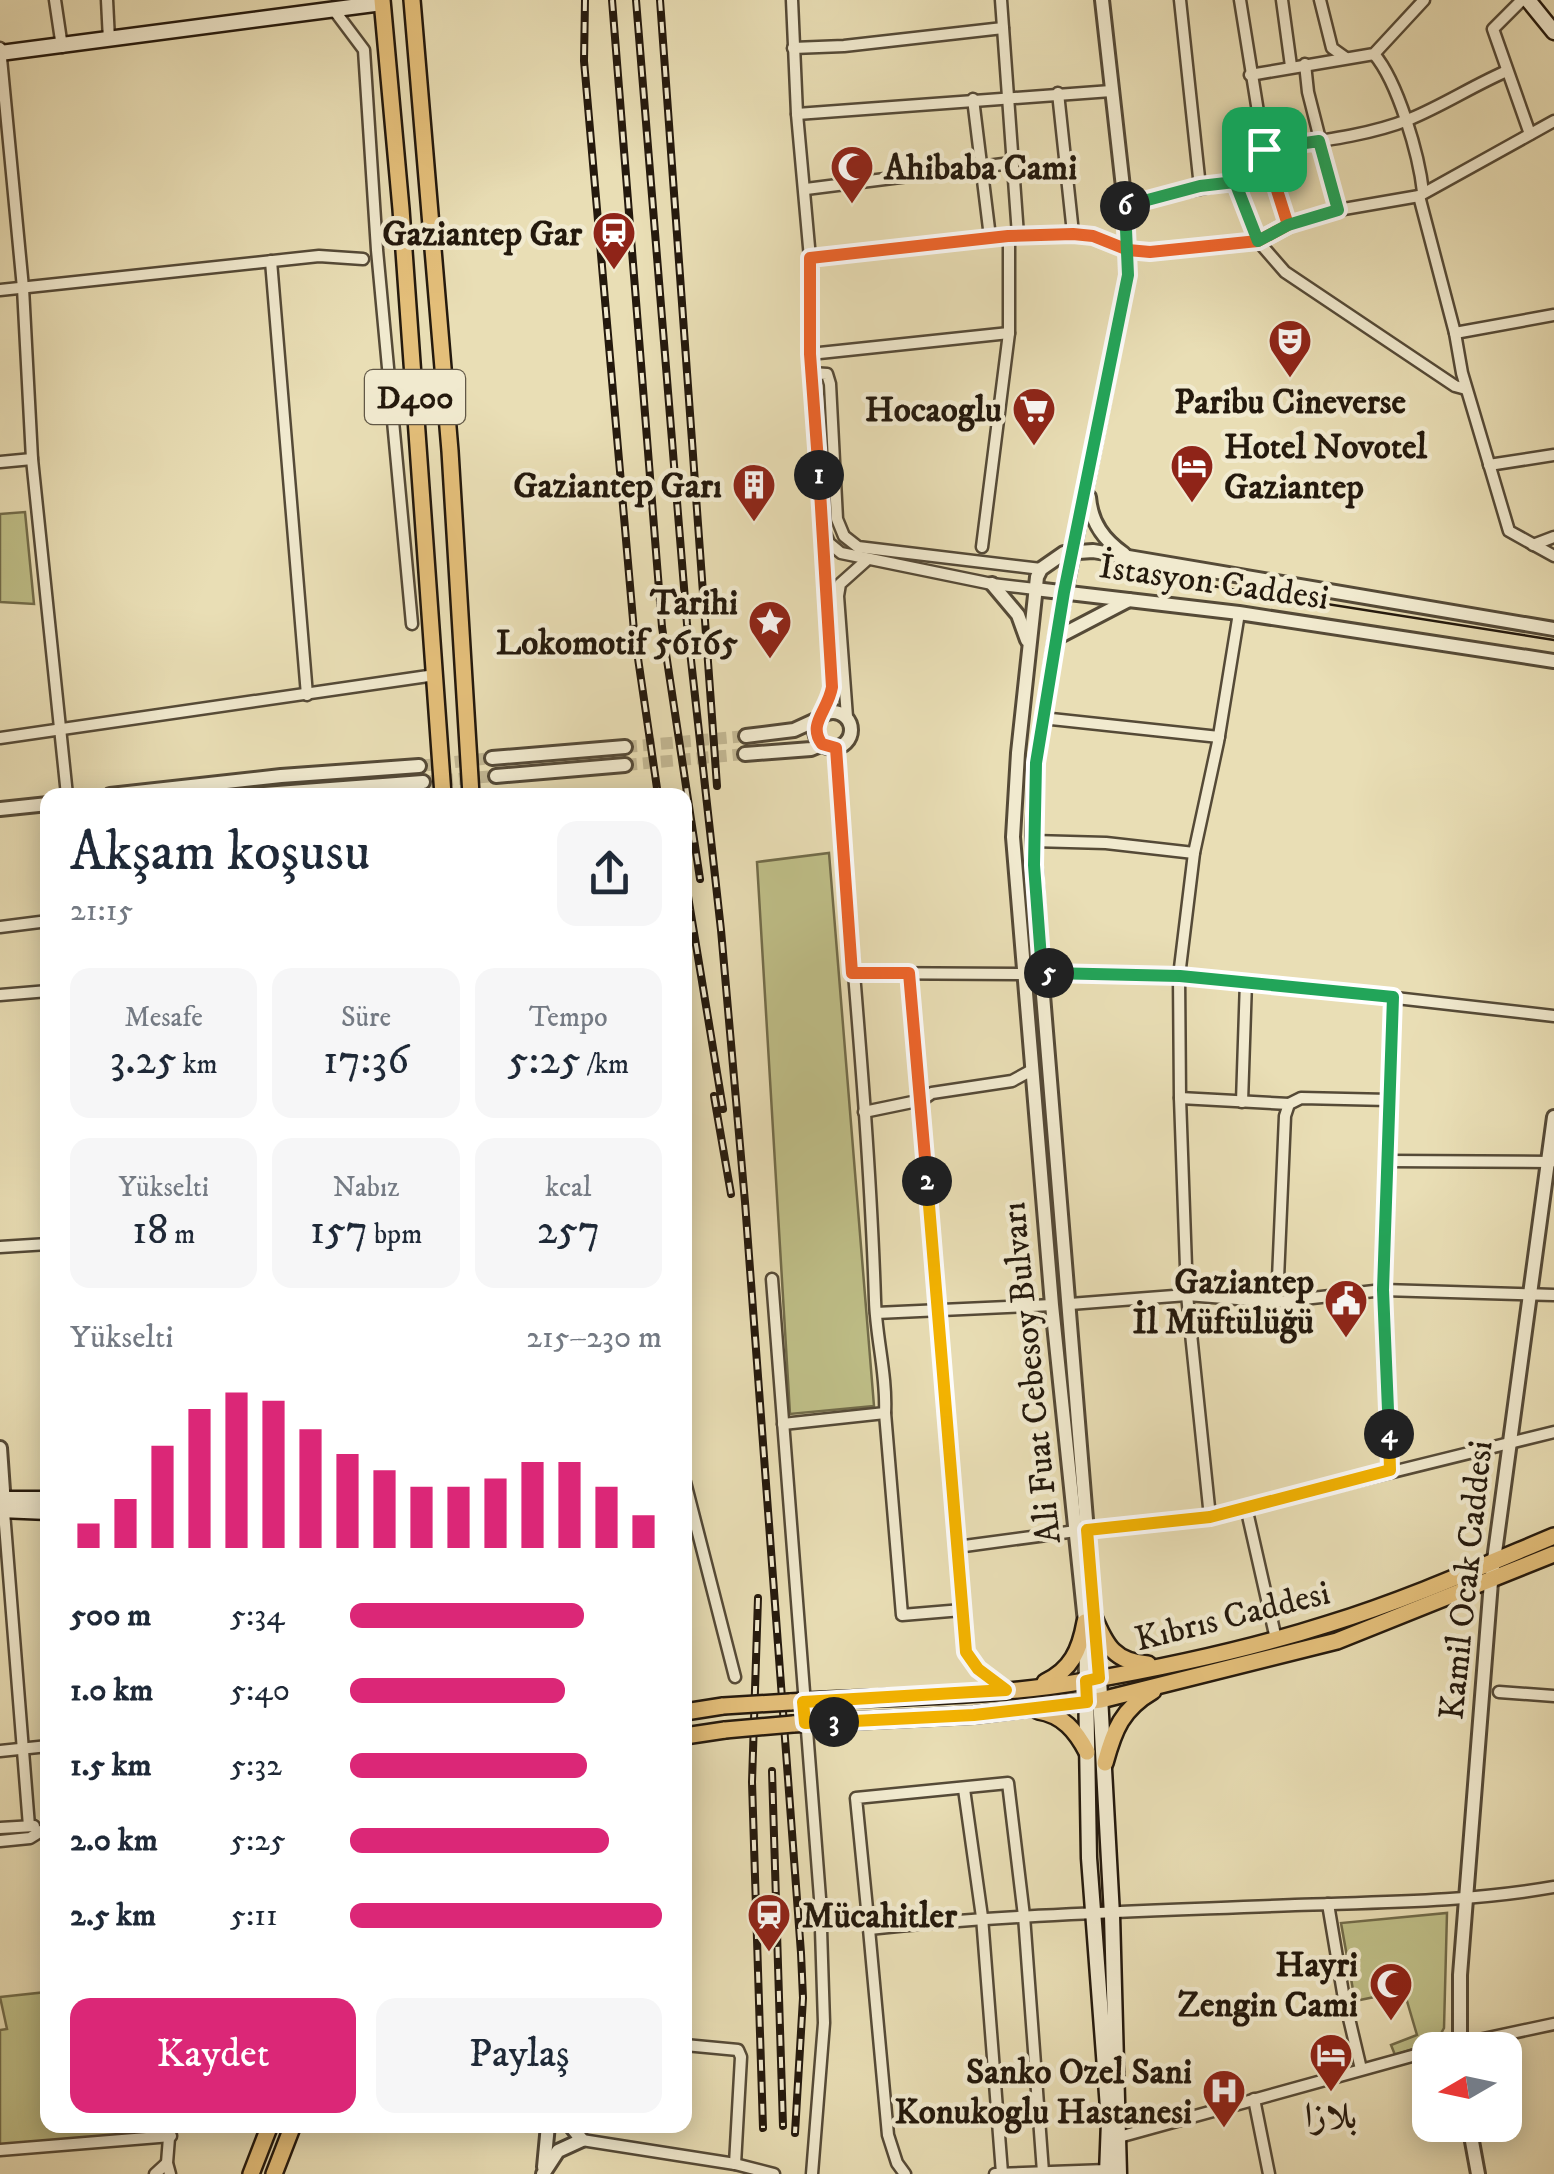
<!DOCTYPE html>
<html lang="tr">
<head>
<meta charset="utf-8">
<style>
	body { margin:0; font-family:"IM FELL DW Pica",Amiri,serif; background:#f6f6f7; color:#1f2937; height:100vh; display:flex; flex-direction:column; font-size:38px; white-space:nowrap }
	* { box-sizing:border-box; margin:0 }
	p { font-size:32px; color:#747a83 }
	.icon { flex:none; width:55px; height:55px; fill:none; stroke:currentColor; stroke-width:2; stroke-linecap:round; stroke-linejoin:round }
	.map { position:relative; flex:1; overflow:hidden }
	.panel { position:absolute; left:40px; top:788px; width:652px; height:1345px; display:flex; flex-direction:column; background:#fff; border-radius:20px; box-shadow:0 5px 25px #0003 }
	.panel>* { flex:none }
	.needle { width:65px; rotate:261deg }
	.tools { position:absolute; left:1412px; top:2032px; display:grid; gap:20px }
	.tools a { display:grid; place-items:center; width:110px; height:110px; border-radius:20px; background:#fff; box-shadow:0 5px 25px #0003; font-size:50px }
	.pin { position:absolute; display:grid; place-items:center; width:85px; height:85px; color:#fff; margin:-42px; border-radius:20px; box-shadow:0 5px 15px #0006 }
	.km { position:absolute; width:50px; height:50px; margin:-25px; border-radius:50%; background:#222; color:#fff; font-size:28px; line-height:50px; text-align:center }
	.round { display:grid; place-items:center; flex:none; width:105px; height:105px; border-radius:20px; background:#f6f6f7 }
	.headline { display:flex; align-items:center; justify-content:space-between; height:170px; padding:0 30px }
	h1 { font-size:55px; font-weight:600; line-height:75px }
	.stats { display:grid; grid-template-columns:repeat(3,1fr); gap:15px; height:170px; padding:10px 30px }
	.stats div { display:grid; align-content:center; border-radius:20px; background:#f6f6f7; text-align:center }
	.stats b { font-size:42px; font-weight:600 }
	.stats small { font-size:28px; font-weight:400 }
	.stats p { font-size:28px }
	.chart { height:280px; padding:20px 30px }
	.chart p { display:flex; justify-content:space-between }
	.chart svg { width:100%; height:180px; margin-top:10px; stroke:#db2777; stroke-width:6 }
	.button { display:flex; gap:20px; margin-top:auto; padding:20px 30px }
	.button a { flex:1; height:115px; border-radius:20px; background:#db2777; color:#fff; font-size:40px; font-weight:600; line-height:115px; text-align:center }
	.button a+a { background:#f6f6f7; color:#1f2937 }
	ul { padding:0 30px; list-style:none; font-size:32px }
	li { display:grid; grid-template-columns:160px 120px 1fr; align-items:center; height:75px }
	li i { height:25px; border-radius:12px; background:#db2777 }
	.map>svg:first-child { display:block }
</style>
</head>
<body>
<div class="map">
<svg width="1554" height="2174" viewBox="0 0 1554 2174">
	<rect width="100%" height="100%" fill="#e9deb5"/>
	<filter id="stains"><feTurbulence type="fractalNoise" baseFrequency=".002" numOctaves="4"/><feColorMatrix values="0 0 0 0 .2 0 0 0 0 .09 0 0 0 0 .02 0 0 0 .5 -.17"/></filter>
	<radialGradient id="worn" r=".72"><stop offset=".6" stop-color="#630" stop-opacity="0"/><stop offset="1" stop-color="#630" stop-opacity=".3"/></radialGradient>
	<g fill="#bfbf88" stroke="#726c4a" stroke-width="2.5">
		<path d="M25 512 34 604 0 602V514Z"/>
		<path d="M829 853 874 1406 790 1414 757 862Z"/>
		<path d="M1447 1913 1444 2028 1437 2041 1395 2055 1391 2045 1417 2035 1404 1991 1355 2001 1341 1923Z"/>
		<path d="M47 1992V2010L43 2011 48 2048V2125H170L171 2136 0 2150V2030L7 2029 0 1997Z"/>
	</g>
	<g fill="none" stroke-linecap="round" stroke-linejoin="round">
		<g stroke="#c2b793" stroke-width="12" stroke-dasharray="12 6" stroke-linecap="butt">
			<path d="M625 747 746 736"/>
			<path d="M625 765 745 754"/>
			<path d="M419 766 492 758"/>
			<path d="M423 782 496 776"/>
		</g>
		<defs>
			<g id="minor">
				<path d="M55 0 62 47"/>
				<path d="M107 0 109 40"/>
				<path d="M792 0 797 114 810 258V354L824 531 829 543 841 553 992 584 1035 589"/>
				<path d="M1001 0 1018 235"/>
				<path d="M1180 0 1200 187"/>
				<path d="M1240 0 1264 149 1288 225"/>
				<path d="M1282 0 1291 66"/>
				<path d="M1320 0 1332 48 1346 58"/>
				<path d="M1522 0 1493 29 1530 134"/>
				<path d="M334 10 364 50 377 250 412 624"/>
				<path d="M0 48 23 288 32 459 67 795"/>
				<path d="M793 48 844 46 1003 28"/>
				<path d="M1374 54C1398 82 1419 155 1423 192"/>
				<path d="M1305 64 1308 92 1338 210"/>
				<path d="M1250 75 1374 54 1424 0"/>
				<path d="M1058 93 1073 233"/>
				<path d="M973 99 990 237"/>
				<path d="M797 114 1111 91"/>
				<path d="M1264 149C1311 142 1365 137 1410 119 1444 105 1474 85 1507 71"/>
				<path d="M806 189 1011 163"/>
				<path d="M1419 196 1455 333 1462 373 1509 531 1554 556"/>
				<path d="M1125 204 1235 182 1258 241 1285 272 1455 386 1466 389"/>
				<path d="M810 258 1018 235 1073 233 1093 236 1129 250 1150 252 1258 241 1288 225 1338 210 1419 196 1554 121"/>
				<path d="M271 261 307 695"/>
				<path d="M0 290 319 256 363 259"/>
				<path d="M1455 333 1554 315"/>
				<path d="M810 354 1009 333"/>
				<path d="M812 373 827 374 830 384 837 519 844 536 858 547 1041 569"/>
				<path d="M0 462 32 459"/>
				<path d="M1489 465 1554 455"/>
				<path d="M824 537 833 687 824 714"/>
				<path d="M1533 545 1554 537"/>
				<path d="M982 547 1009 333V235"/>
				<path d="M847 717 838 596 840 584 868 559"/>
				<path d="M1042 718 1219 737"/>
				<path d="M0 738 435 675"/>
				<path d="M1033 841 1106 843 1194 853"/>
				<path d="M0 927 48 921"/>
				<path d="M852 973 1026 974"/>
				<path d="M909 973 966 1652 978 1669 1006 1690"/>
				<path d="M1042 973 1179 976 1246 981 1554 1016"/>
				<path d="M0 995 48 991"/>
				<path d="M1180 1098 1289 1104"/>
				<path d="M1242 1102 1246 981"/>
				<path d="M864 1112 922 1100 932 1093 1012 1081 1032 1070"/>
				<path d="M1387 1161 1551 1162"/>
				<path d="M0 1247 48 1244"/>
				<path d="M772 1279 820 1898 824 2023 812 2174"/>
				<path d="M1277 1302 1285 1116 1289 1104 1301 1098 1389 1100"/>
				<path d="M1070 1304 1187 1295 1277 1302 1383 1290 1554 1295"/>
				<path d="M876 1313 1052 1305"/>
				<path d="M885 1413 902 1615 962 1610"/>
				<path d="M783 1424 885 1413C887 1375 876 1338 875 1300 869 1116 849 931 836 748"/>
				<path d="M1390 1470 1383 1290 1393 997"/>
				<path d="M685 1482 735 1677"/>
				<path d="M1246 1507 1276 1639"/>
				<path d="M4 1512 29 1826"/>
				<path d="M1210 1517 1187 1295 1180 1098 1179 976 1194 853 1218 742 1239 613"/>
				<path d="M1087 1530 1210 1517 1554 1432"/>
				<path d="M957 1547 1076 1531"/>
				<path d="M1499 1692 1554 1696"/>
				<path d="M0 1751 48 1746"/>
				<path d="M964 1789 982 1917 1002 2173"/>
				<path d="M0 1828 34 1826"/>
				<path d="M0 1841 30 1838 46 1828"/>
				<path d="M1328 1904 1343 1993 1361 2069"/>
				<path d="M869 1929 856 1798 1008 1783 1024 1916 1043 2172"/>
				<path d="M685 2045 738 2050 741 2057 735 2164"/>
				<path d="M1432 2050 1554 2024"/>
				<path d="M1254 2099 1269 2174"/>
				<path d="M170 2125 167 2163 170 2174"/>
				<path d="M1119 2137 1430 2051"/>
				<path d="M582 2140 735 2164 774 2174"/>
				<path d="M0 2150 171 2136"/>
				<path d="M155 2174 167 2163"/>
				<path d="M905 2174 897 2163 888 2135 869 1929C1010 1914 1153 1911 1295 1905 1382 1902 1468 1902 1554 1887"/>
				<path d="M995 2174 1107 2170"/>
			</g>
			<g id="tertiary">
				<path d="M1089 497C1091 523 1104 540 1124 554"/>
				<path d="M992 584 1018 615 1027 640"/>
				<path d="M1035 589 1239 613 1554 661"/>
				<path d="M1056 638 1129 600"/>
				<circle cx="833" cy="730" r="18"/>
				<path d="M746 736 794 730 818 719"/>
				<path d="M745 754 811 749 823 744"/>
				<path d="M492 758 625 747"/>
				<path d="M496 776 625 765"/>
				<path d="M110 795 281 776 419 766"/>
				<path d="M250 795 423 782"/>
				<path d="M0 809 48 804"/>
				<path d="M0 1448 4 1505"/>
				<path d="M1099 1678 1043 995 1033 836 1036 763 1056 638 1128 275 1126 214 1102 0"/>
				<path d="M1086 1681 1085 1622 1052 1305 1013 837 1018 753 1037 577 1041 569 1064 553 1093 551 1554 629"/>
				<path d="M1460 2050V1975L1491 1582 1554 1117"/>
				<path d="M1469 2125 1478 2174"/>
				<path d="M544 2167 548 2125"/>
				<path d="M543 2174 558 2151 582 2140 570 2125"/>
			</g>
			<g id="secondary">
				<path d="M1528 0 1554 32"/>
				<path d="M0 53 382 3"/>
				<path d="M0 1499H48"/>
				<path d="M0 1510 48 1512"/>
				<path d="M1099 1678 1112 1915 1119 2174"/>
				<path d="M1086 1681 1089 1858 1109 2121 1107 2174"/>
			</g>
			<g id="primary">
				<path d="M1094 1617C1106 1646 1115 1662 1148 1664"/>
				<path d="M1045 1682C1071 1670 1080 1650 1085 1622"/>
				<path d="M790 1702C888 1696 988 1698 1085 1681 1166 1667 1250 1649 1328 1624 1406 1600 1480 1567 1554 1536"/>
				<path d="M1038 1711C1063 1715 1076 1731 1087 1752"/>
				<path d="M685 1712 723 1706"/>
				<path d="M793 1724 974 1715 1101 1700 1337 1641 1554 1554"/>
				<path d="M1105 1763C1114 1730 1122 1709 1153 1691"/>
			</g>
			<g id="trunk">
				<path d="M382 0 401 209 443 795"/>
				<path d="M412 0 450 451 471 795"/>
				<path d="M685 1736 725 1730"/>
				<path d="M251 2174 270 2125"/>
				<path d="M274 2174 293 2125"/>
			</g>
		</defs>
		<use href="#minor" stroke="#554a37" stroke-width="15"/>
		<use href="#tertiary" stroke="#554a37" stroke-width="18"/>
		<use href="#secondary" stroke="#24190d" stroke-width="19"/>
		<use href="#primary" stroke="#24190d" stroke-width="20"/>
		<use href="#trunk" stroke="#24190d" stroke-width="20"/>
		<use href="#minor" stroke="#f1eacf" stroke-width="10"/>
		<use href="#tertiary" stroke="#f1eacf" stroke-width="12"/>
		<use href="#secondary" stroke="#f1eacf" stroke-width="14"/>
		<use href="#primary" stroke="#e4bf7a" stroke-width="15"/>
		<use href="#trunk" stroke="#e4bf7a" stroke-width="15"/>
		<path stroke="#24190d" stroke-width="2.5" d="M1124 572 1554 640"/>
		<defs>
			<g id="rail">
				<path d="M585 0 584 61 634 631 658 795"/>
				<path d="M612 0 662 627 700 879"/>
				<path d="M636 0 687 624 721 930 745 1202 801 1953 803 1998 795 2133"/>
				<path d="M660 0 717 786"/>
				<path d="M685 878 723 1109"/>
				<path d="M714 1096 731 1194"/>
				<path d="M758 1598 752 1782 763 2128"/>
				<path d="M772 1771 783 2126"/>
			</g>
		</defs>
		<use href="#rail" stroke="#24190d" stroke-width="8"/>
		<use href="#rail" stroke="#f1eacf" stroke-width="4" stroke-dasharray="11" stroke-linecap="butt"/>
		<defs>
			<g id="primary-bridge">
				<path d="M723 1706 790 1702"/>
				<path d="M725 1730 793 1724"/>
			</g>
		</defs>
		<use href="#primary-bridge" stroke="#24190d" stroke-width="20" stroke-linecap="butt"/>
		<use href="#primary-bridge" stroke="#e4bf7a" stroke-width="15"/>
	</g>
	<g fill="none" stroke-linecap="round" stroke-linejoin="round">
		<defs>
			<path id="split-1" d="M819 475 810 354V258L1008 236 1073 234 1093 236 1128 250 1150 252 1258 241 1288 225 1264 149"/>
			<path id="split-2" d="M819 475 832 687C828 711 807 724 822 744L836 748 852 973H909L927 1181"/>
			<path id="split-3" d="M834 1722 805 1723 803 1702 1006 1690 978 1669 966 1652 927 1181"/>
			<path id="split-4" d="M834 1722 974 1715 1087 1702 1086 1681 1099 1678 1087 1530 1210 1517 1390 1470 1389 1434"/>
			<path id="split-5" d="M1049 973 1180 976 1393 997 1383 1290 1389 1434"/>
			<path id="split-6" d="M1049 973 1042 972 1034 865 1036 763 1064 592 1128 275 1125 206"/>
			<path id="split-7" d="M1125 206 1200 186 1235 182 1258 241 1288 225 1338 210 1319 141 1264 149"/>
		</defs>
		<use href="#split-1" stroke="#fff" stroke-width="20"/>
		<use href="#split-2" stroke="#fff" stroke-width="20"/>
		<use href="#split-3" stroke="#fff" stroke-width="20"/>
		<use href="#split-4" stroke="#fff" stroke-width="20"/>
		<use href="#split-5" stroke="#fff" stroke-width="20"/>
		<use href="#split-6" stroke="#fff" stroke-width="20"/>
		<use href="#split-7" stroke="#fff" stroke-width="20"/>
		<use href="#split-1" stroke="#f0652b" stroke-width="12"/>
		<use href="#split-2" stroke="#f0652b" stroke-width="12"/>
		<use href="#split-3" stroke="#f5b400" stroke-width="12"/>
		<use href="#split-4" stroke="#f5b400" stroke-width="12"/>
		<use href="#split-5" stroke="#22a559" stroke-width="12"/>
		<use href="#split-6" stroke="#22a559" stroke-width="12"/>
		<use href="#split-7" stroke="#22a559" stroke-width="12"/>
	</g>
	<defs>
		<symbol id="mosque-pin" viewBox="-11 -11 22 30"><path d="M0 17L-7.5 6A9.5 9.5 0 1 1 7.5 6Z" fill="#8f2418" stroke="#f1eacf"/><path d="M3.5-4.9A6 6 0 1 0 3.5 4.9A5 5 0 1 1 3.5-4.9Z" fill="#fff"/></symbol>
		<symbol id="station-pin" viewBox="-11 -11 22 30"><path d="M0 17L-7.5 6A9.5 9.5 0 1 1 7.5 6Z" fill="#8f2418" stroke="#f1eacf"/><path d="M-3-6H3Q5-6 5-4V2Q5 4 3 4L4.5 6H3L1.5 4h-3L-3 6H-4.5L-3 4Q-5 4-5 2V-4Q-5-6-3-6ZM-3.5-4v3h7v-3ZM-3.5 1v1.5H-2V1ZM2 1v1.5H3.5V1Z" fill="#fff"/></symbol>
		<symbol id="theatre-pin" viewBox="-11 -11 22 30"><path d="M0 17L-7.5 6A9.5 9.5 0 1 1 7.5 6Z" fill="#8f2418" stroke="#f1eacf"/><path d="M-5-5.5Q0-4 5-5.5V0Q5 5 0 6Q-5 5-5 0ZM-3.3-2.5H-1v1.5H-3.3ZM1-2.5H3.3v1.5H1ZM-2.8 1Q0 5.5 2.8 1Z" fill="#fff"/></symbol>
		<symbol id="supermarket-pin" viewBox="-11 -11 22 30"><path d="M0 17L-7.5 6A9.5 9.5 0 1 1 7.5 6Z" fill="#8f2418" stroke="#f1eacf"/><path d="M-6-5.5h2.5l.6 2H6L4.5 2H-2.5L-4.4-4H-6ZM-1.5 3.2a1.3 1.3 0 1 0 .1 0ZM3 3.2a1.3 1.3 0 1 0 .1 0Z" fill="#fff"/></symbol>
		<symbol id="hotel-pin" viewBox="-11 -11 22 30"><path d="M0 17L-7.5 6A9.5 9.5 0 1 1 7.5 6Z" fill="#8f2418" stroke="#f1eacf"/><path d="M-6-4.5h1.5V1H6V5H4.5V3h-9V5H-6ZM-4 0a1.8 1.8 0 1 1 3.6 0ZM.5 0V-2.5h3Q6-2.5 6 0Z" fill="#fff"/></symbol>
		<symbol id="building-pin" viewBox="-11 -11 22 30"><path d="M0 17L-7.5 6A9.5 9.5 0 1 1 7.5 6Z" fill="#8f2418" stroke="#f1eacf"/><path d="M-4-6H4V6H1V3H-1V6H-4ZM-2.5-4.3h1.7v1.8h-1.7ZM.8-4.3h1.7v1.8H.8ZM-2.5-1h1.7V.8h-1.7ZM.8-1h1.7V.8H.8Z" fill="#fff"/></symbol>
		<symbol id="sight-pin" viewBox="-11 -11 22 30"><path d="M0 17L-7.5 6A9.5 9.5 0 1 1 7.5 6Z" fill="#8f2418" stroke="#f1eacf"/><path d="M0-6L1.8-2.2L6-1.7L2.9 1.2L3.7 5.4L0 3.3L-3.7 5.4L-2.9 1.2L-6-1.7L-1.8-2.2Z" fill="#fff"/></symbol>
		<symbol id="civic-pin" viewBox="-11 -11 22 30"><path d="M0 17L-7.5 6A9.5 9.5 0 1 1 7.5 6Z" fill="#8f2418" stroke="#f1eacf"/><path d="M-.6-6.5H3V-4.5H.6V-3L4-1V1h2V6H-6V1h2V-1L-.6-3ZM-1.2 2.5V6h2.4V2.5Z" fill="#fff"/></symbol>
		<symbol id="hospital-pin" viewBox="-11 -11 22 30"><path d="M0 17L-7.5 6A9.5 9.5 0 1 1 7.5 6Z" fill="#8f2418" stroke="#f1eacf"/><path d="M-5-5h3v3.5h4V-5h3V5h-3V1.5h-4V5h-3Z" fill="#fff"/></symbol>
	</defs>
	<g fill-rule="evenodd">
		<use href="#mosque-pin" x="827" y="142" width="50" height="68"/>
		<use href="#station-pin" x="589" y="208" width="50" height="68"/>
		<use href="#theatre-pin" x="1265" y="316" width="50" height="68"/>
		<use href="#supermarket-pin" x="1009" y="384" width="50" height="68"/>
		<use href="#hotel-pin" x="1167" y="441" width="50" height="68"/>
		<use href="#building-pin" x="729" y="460" width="50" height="68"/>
		<use href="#sight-pin" x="745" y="597" width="50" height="68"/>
		<use href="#civic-pin" x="1321" y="1276" width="50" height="68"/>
		<use href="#station-pin" x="744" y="1890" width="50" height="68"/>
		<use href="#mosque-pin" x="1366" y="1959" width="50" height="68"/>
		<use href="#hotel-pin" x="1306" y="2030" width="50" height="68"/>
		<use href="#hospital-pin" x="1199" y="2066" width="50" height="68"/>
	</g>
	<g text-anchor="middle" stroke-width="9" stroke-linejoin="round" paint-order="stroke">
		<rect fill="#f1eacf" stroke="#625847" stroke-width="2.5" x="365" y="370" width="100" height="54" rx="8"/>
		<g font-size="32" font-weight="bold" fill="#24190d">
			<text x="415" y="408">D400</text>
		</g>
		<g font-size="35" font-weight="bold" fill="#24190d" stroke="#f1eacf" text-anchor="end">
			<text x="884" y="179" text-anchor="start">Ahibaba Cami</text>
			<text x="582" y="245">Gaziantep Gar</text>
			<text x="1290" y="413" text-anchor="middle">Paribu Cineverse</text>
			<text x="1002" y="421">Hocaoglu</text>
			<text x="1224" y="458" text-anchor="start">Hotel Novotel<tspan x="1224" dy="40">Gaziantep</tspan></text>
			<text x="722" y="497">Gaziantep Garı</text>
			<text x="738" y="614">Tarihi<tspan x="738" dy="40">Lokomotif 56165</tspan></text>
			<text x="1314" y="1293">Gaziantep<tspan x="1314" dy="40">İl Müftülüğü</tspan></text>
			<text x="802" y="1927" text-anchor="start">Mücahitler</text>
			<text x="1358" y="1976">Hayri<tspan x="1358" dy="40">Zengin Cami</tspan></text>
			<text x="1192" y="2083">Sanko Ozel Sani<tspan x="1192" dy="40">Konukoglu Hastanesi</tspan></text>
			<text x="1331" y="2127" text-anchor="middle">بلازا</text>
		</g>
		<g font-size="35" fill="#24190d" stroke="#f1eacf">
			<text transform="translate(1214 581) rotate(8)" y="12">İstasyon Caddesi</text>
			<text transform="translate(1030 1373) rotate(-96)" y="12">Ali Fuat Cebesoy Bulvarı</text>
			<text transform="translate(1465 1580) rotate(-84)" y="12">Kamil Ocak Caddesi</text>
			<text transform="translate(1232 1615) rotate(-14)" y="12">Kıbrıs Caddesi</text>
		</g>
	</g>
	<rect width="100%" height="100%" filter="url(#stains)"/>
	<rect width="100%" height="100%" fill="url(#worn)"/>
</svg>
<div class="tools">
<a><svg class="needle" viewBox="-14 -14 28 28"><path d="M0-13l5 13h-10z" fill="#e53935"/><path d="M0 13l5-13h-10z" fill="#747a83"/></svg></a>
</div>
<div class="pin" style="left:1264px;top:149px;background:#1e9e55"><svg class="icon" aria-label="arrive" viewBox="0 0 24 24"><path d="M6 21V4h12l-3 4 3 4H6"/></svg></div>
<b class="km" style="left:819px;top:475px">1</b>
<b class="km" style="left:927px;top:1181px">2</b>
<b class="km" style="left:834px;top:1722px">3</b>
<b class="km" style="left:1389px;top:1434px">4</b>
<b class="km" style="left:1049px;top:973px">5</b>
<b class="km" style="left:1125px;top:206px">6</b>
<section class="panel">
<div class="headline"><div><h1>Akşam koşusu</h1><p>21:15</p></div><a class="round"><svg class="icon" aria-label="share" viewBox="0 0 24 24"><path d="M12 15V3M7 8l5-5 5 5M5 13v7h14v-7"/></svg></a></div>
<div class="stats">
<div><p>Mesafe</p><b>3.25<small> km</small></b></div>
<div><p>Süre</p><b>17:36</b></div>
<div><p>Tempo</p><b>5:25<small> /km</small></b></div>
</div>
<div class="stats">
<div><p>Yükselti</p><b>18<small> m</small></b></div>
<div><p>Nabız</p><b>157<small> bpm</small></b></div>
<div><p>kcal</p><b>257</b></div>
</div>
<div class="chart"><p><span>Yükselti</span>215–230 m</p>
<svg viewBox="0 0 160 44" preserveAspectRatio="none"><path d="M5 44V38M15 44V32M25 44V19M35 44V10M45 44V6M55 44V8M65 44V15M75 44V21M85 44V25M95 44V29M105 44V29M115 44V27M125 44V23M135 44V23M145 44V29M155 44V36"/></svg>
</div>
<ul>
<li><b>500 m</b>5:34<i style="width:75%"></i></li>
<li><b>1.0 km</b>5:40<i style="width:69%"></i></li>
<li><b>1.5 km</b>5:32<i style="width:76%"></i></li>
<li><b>2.0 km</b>5:25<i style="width:83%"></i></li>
<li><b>2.5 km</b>5:11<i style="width:100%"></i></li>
</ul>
<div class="button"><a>Kaydet</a><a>Paylaş</a></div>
</section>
</div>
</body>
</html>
